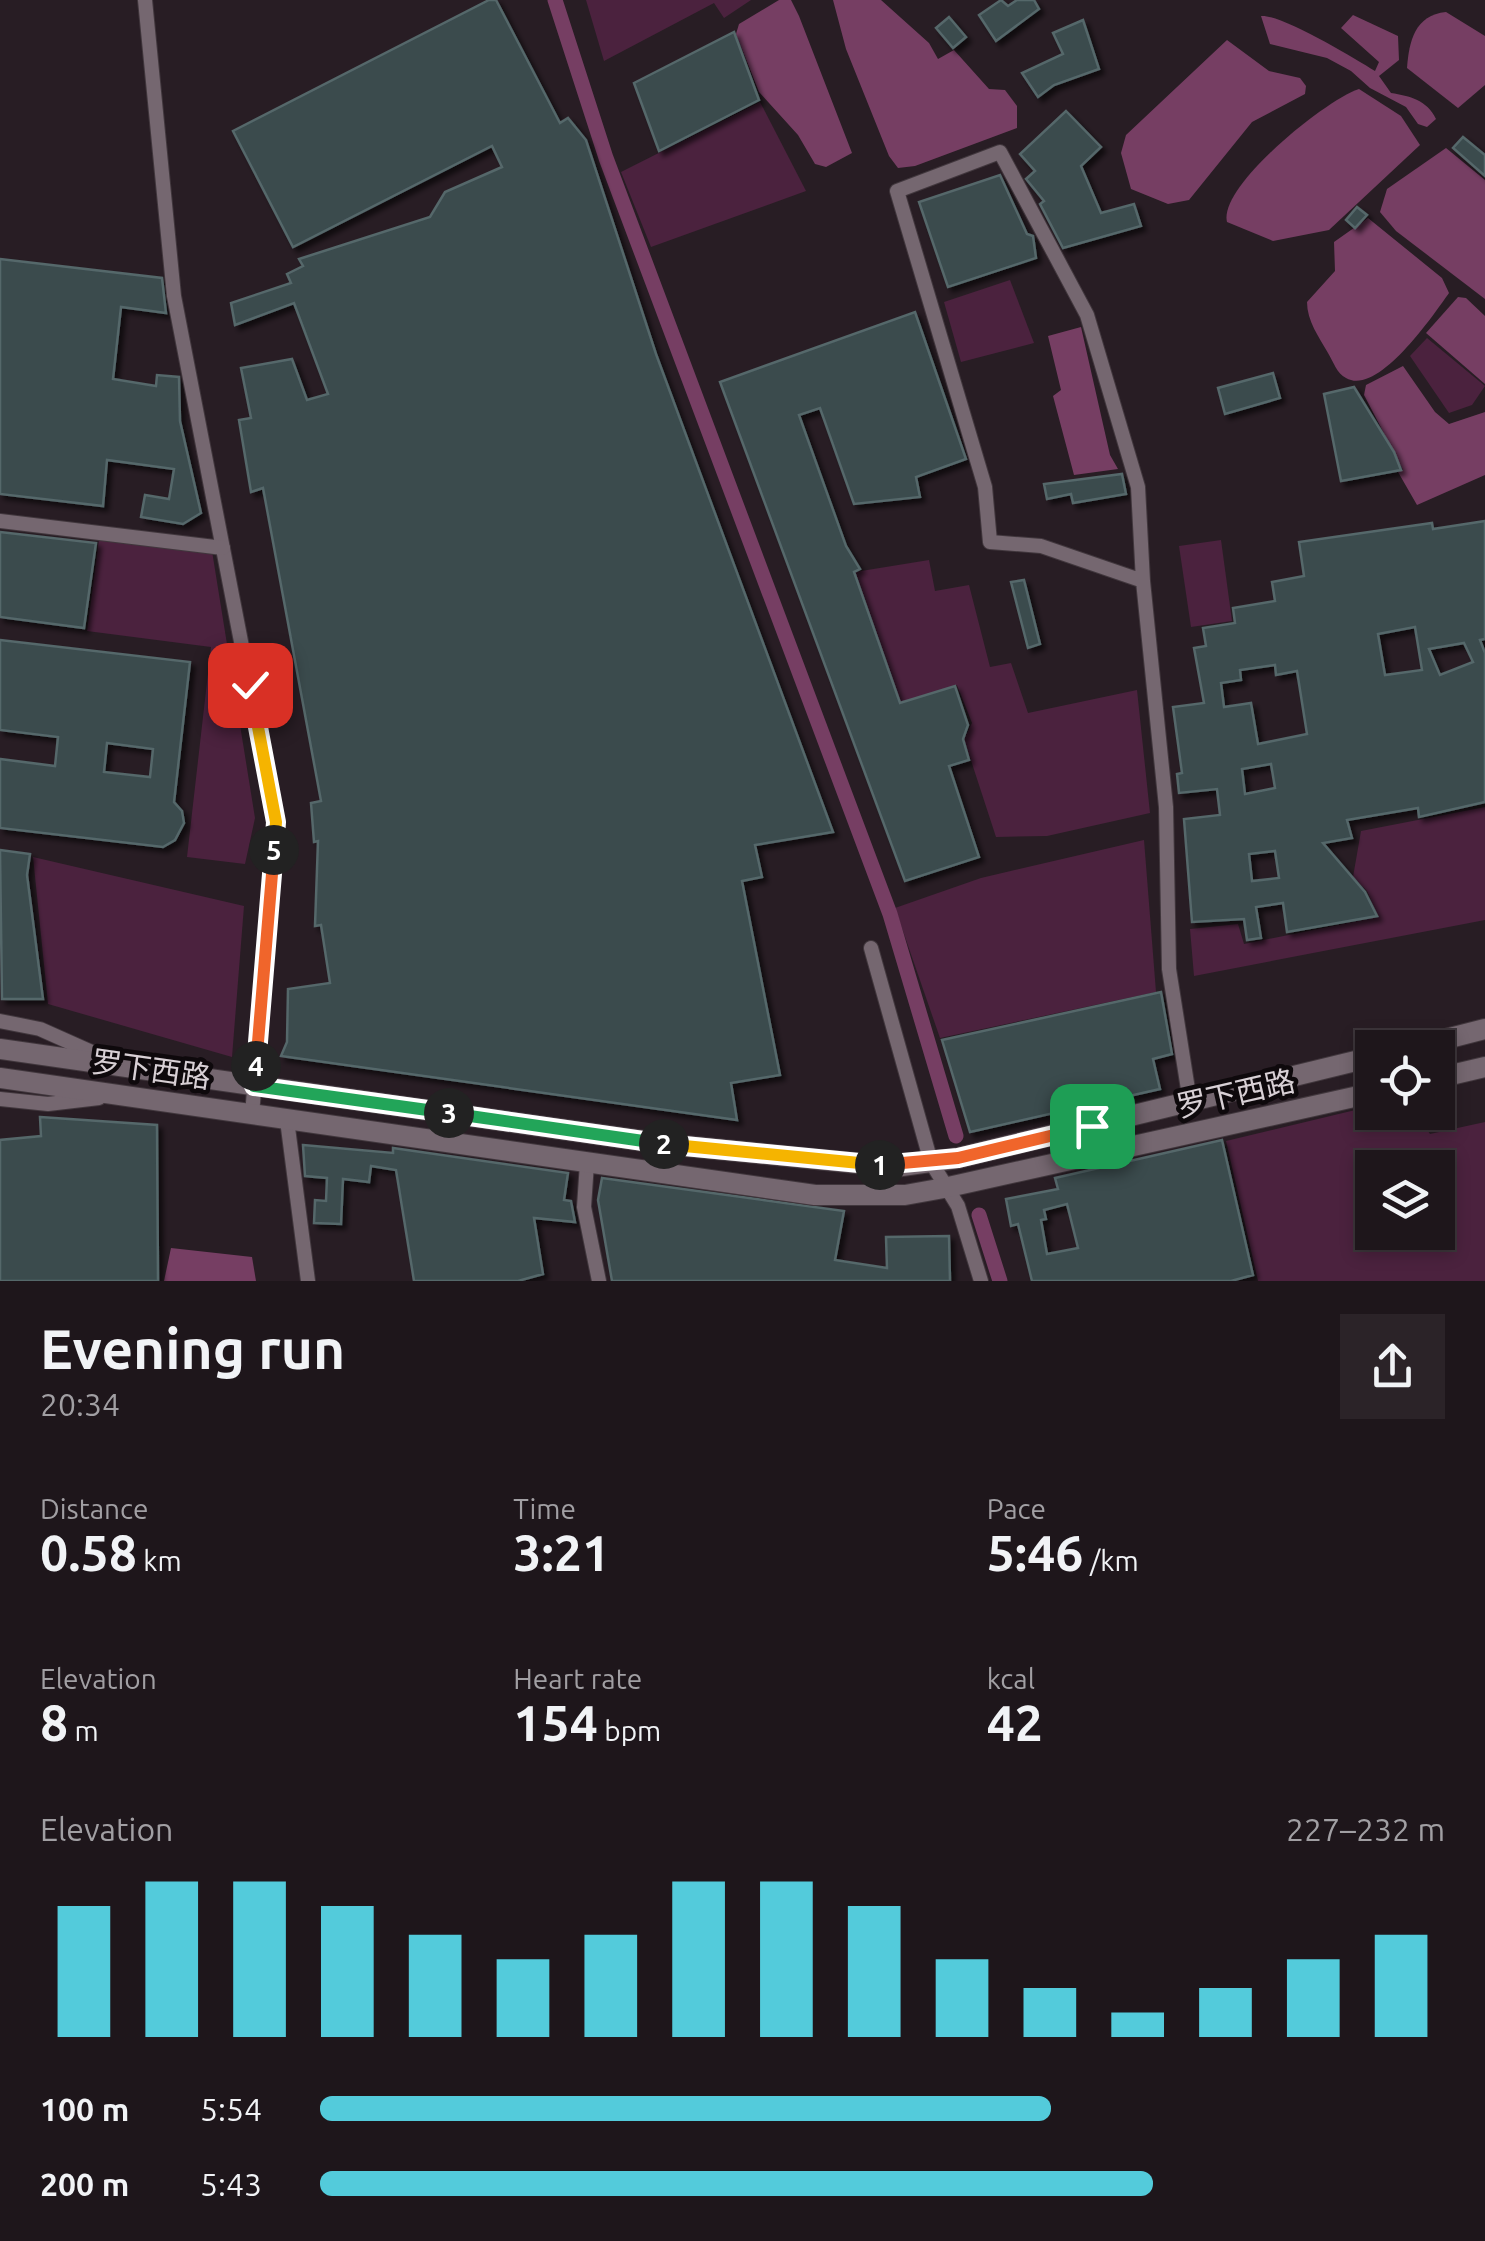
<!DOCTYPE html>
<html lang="en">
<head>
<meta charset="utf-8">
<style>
	body { margin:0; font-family:Ubuntu,"Noto Sans SC",sans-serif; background:#2b2328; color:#f1f3f6; height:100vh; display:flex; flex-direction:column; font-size:38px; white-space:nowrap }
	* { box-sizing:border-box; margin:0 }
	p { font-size:32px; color:#a19fa3 }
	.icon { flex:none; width:55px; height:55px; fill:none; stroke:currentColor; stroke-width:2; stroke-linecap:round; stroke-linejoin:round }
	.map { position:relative; height:1281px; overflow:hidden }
	.details { display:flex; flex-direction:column; background:#1e161b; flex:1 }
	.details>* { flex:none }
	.buttons { position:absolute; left:1355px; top:1030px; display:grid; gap:20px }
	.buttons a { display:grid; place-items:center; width:100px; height:100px; border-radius:0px; background:#1e161b; box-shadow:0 5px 15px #0003,0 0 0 2px #3c353a; font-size:50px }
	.pin { position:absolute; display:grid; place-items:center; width:85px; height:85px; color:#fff; margin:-42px; border-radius:20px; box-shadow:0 5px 15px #0006 }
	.km { position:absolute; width:50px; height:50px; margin:-25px; border-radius:50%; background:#222; color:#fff; font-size:28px; line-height:50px; text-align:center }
	.round { display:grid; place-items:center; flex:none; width:105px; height:105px; border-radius:0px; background:#2b2328 }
	.summary { display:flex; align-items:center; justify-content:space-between; height:170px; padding:0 40px }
	h1 { font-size:55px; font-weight:700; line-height:75px }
	.figures { display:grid; grid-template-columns:repeat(3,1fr); gap:15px; height:170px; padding:10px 40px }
	.figures div { display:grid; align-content:center }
	.figures b { font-size:50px; font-weight:700 }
	.figures small { font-size:28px; font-weight:400 }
	.figures p { font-size:28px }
	.chart { height:280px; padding:20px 40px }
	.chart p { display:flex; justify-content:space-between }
	.chart svg { width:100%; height:180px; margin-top:10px; stroke:#53cbdb; stroke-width:6 }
	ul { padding:0 40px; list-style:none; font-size:32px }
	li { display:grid; grid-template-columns:160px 120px 1fr; align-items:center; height:75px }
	li i { height:25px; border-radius:12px; background:#53cbdb }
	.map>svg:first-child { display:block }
</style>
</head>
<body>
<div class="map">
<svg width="1485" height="1281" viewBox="0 0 1485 1281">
	<defs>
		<filter id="shadow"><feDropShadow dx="4.5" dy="4.5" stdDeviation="2.5" flood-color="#0009"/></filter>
	</defs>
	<rect width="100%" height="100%" fill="#281d24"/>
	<g fill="#4b223e" fill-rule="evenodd">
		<path d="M586 0H751L724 18 714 3 604 61Z"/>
		<path d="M760 102 806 191 651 247 621 172Z"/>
		<path d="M1010 280 1034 343 961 362 944 302Z"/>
		<path d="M1427 338 1485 386 1472 405 1449 413 1410 356Z"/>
		<path d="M99 540 212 551 255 818 245 864 187 857 211 647 87 631Z"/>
		<path d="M1221 540 1232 621 1191 627 1179 546Z"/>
		<path d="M929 560 935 591 969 585 990 667 1011 663 1028 713 1137 690 1150 813 1047 836 996 837 964 739 972 723 957 685 900 703 855 572Z"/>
		<path d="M1485 807V920L1194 976 1190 929 1238 924 1244 944 1378 917 1367 891 1353 877 1361 831Z"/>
		<path d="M1144 840 1156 992 940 1038 895 908 981 878Z"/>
		<path d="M33 857 244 906 232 1057 48 1004Z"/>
		<path d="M1372 1106V1112L1415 1113 1430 1134 1485 1122V1281H1258L1226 1141ZM1372 1168H1438V1232H1372Z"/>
	</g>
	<g fill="#763e63">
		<path d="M779 0H791L799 16 852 153 826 167 815 164 798 135 759 92 736 34 739 24Z"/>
		<path d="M833 0H881L929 43 938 59 954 50 989 89 1005 90 1017 106V128L915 166 898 168 889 156 846 49Z"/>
		<path d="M1446 12 1485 36V85L1458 108 1407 68C1409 41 1415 15 1446 12Z"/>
		<path d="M1353 15 1398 36 1399 60 1379 76 1391 93C1410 96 1427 100 1436 119L1427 127 1418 124 1406 107 1370 88 1351 71 1327 58 1270 44 1261 16C1281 14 1352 57 1375 71L1379 62 1341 28Z"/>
		<path d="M1227 40 1269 71 1300 78 1306 86 1305 94 1252 122 1189 200 1168 204 1131 189 1121 153 1126 135Z"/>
		<path d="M1359 89 1401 116 1420 145 1329 230 1273 241 1227 222C1218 186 1327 99 1359 89Z"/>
		<path d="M1446 148 1485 180V299L1396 231 1380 212 1387 189Z"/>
		<path d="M1368 218 1442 278 1449 293C1434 314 1378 397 1346 378 1337 374 1333 361 1328 353 1319 337 1307 321 1307 302L1335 271 1334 242Z"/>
		<path d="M1458 297 1466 298 1485 316V384L1426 333Z"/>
		<path d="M1081 327 1110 455 1118 469 1074 475 1053 396 1061 390 1048 336Z"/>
		<path d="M1403 366 1435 412 1449 424 1485 412V475L1417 505 1398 472 1403 470 1364 395 1366 385Z"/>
		<path d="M171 1248 252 1257 256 1281H164Z"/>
	</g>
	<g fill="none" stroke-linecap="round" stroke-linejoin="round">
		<g stroke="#763e63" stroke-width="15">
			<path d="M555 0 606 158 890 914 956 1136"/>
			<path d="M979 1215 1000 1281"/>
		</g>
	</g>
	<g fill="#3a4b4e" stroke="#55676a" stroke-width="2.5" fill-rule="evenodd" filter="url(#shadow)">
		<path d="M489 0H496L560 123 568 118 586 140 656 354 833 832 755 845 762 877 742 881 780 1075 731 1083 737 1120 281 1056 287 1042 288 989 330 983 321 925 315 926 318 841 314 842 311 803 321 801 263 488 251 492 239 420 251 418 241 368 292 359 307 400 328 394 294 303 235 325 231 303 291 283 287 274 303 266 299 259 430 217 445 192 502 167 492 146 293 247 233 131Z"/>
		<path d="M1001 0 1008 6 1017 0H1034L1039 9 996 41 979 15Z"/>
		<path d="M949 17 966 37 953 48 936 28Z"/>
		<path d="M1083 20 1099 69 1054 85 1038 97 1022 73 1063 54 1053 33Z"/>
		<path d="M734 32 759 100 659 151 634 83Z"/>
		<path d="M1066 111 1101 147 1081 166 1101 213 1134 204 1141 226 1063 248 1040 204 1044 201 1026 179 1035 171 1020 154Z"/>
		<path d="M1463 137 1485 155V176L1453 148Z"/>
		<path d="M1000 175 1027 234 1033 236 1036 258 948 287 919 202Z"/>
		<path d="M1357 207 1367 215 1355 228 1346 220Z"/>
		<path d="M0 259 162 278 166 313 121 307 113 379 156 386 157 375 179 377 180 421 201 513 183 524 141 517 145 495 169 499 174 469 107 460 103 506 0 494Z"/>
		<path d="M915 312 966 459 916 477 920 497 854 504 820 408 799 415 846 546 860 569 854 572 900 703 955 686 968 725 963 739 969 760 949 766 979 857 905 881 720 382Z"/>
		<path d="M1273 373 1280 398 1225 414 1218 388Z"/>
		<path d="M1354 387 1394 452 1401 470 1341 481 1324 394Z"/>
		<path d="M1122 474 1126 494 1073 503 1071 494 1047 499 1044 484Z"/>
		<path d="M1485 521V639L1480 640 1485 653V802L1419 817 1418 808 1347 820 1352 838 1323 843 1365 892 1377 916 1287 932 1283 903 1256 907 1261 938 1247 940 1244 919 1192 922 1184 819 1220 815 1217 789 1179 793 1177 774 1182 773 1173 707 1204 703 1194 648 1206 646 1203 628 1235 623 1233 608 1275 601 1272 582 1304 576 1299 542 1432 523 1433 529ZM1415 627 1422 670 1385 675 1378 634ZM1464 643 1473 662 1440 675 1429 649ZM1275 665 1276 675 1297 671 1307 734 1258 744 1251 703 1224 707 1221 683 1241 680 1240 670ZM1271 764 1275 788 1245 794 1242 769ZM1275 851 1279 878 1252 881 1249 854Z"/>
		<path d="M0 532 96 543 84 628 0 617Z"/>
		<path d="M1024 580 1040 644 1028 648 1011 582Z"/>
		<path d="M0 640 190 662 174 802 182 811 184 823 175 840 163 847 0 828V759L55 766 58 737 0 730ZM107 743 153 749 150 777 104 772Z"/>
		<path d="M0 850 30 854 27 875 43 999H2Z"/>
		<path d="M1161 992 1172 1054 1153 1059 1160 1089 970 1132 942 1040Z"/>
		<path d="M40 1117 157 1125 158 1281H0V1140L41 1136Z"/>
		<path d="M1222 1140 1253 1275 1231 1281H1032L1018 1224 1011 1226 1006 1199 1058 1189 1055 1178ZM1067 1204 1078 1248 1047 1254 1041 1220 1046 1219 1044 1210Z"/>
		<path d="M303 1145 393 1153V1148L568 1173 564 1200 571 1201 575 1222 534 1218 543 1274 518 1281H414L396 1170 371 1166 369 1182 343 1179 341 1224 314 1223 315 1200 326 1201 327 1178 305 1176Z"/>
		<path d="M602 1178 844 1211 835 1260 887 1268 886 1237 949 1236 950 1281H612L598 1200Z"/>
	</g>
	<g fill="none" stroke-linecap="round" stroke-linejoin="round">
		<defs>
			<g id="minor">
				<path d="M145 0 174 296 276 822 252 1115"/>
				<path d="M0 521 223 548"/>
				<path d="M1143 581 1138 487 1087 315 1000 152 897 191 985 487 990 542 1041 546 1143 581 1166 807 1169 969 1190 1102"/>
				<path d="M871 948 931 1162 958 1206 981 1281"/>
				<path d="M0 1021 40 1029 105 1058"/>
				<path d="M0 1099 48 1104 99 1098"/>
				<path d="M287 1120 308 1281"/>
				<path d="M587 1163 584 1207 599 1281"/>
			</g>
			<g id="secondary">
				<path d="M1411 1048 1485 1029"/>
				<path d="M0 1049 665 1144 895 1167 958 1158 1372 1057"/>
				<path d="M0 1078 815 1195H905L944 1188 1372 1093"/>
				<path d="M1438 1078 1485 1067"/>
			</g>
		</defs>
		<use href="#minor" stroke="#41373d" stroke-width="16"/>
		<use href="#secondary" stroke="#41373d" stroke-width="22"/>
		<use href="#minor" stroke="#756770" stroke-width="14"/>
		<use href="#secondary" stroke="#756770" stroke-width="20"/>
	</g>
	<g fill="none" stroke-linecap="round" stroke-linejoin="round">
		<defs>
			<path id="split-1" d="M880 1165 958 1158 1092 1126"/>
			<path id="split-2" d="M664 1144 880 1165"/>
			<path id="split-3" d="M449 1113 664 1144"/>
			<path id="split-4" d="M256 1066 254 1086 449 1113"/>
			<path id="split-5" d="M256 1066 274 850"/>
			<path id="split-6" d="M250 685 276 822 274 850"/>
		</defs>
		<use href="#split-1" stroke="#fff" stroke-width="20"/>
		<use href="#split-2" stroke="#fff" stroke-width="20"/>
		<use href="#split-3" stroke="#fff" stroke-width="20"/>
		<use href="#split-4" stroke="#fff" stroke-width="20"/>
		<use href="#split-5" stroke="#fff" stroke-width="20"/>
		<use href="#split-6" stroke="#fff" stroke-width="20"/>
		<use href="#split-1" stroke="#f0652b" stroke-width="12"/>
		<use href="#split-2" stroke="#f5b400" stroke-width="12"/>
		<use href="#split-3" stroke="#22a559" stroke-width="12"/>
		<use href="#split-4" stroke="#22a559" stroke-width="12"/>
		<use href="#split-5" stroke="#f0652b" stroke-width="12"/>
		<use href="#split-6" stroke="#f5b400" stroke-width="12"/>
	</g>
	<g text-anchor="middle" stroke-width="9" stroke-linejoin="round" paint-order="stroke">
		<g font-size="30" fill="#d8d0d5" stroke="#0e090c">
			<text transform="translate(151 1070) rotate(8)" y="10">罗下西路</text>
			<text transform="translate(1236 1094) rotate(-13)" y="10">罗下西路</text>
		</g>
	</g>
</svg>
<div class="buttons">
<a><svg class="icon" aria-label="locate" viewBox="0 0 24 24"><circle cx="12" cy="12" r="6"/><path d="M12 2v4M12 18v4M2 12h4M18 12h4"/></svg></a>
<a><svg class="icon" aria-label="layers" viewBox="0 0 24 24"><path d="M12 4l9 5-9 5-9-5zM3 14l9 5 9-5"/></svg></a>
</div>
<div class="pin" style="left:1092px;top:1126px;background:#1e9e55"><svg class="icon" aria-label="arrive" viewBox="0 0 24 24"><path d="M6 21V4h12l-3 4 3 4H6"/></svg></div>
<div class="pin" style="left:250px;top:685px;background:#d93025"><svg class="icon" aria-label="check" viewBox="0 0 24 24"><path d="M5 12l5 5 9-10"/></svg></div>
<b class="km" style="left:880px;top:1165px">1</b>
<b class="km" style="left:664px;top:1144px">2</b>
<b class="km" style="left:449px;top:1113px">3</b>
<b class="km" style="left:256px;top:1066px">4</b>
<b class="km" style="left:274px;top:850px">5</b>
</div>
<section class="details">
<div class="summary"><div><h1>Evening run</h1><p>20:34</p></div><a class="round"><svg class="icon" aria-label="share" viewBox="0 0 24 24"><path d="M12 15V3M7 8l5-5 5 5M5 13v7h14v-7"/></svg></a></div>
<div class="figures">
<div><p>Distance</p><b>0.58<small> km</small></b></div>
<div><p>Time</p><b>3:21</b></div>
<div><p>Pace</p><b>5:46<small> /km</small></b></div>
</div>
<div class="figures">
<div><p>Elevation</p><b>8<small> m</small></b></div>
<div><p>Heart rate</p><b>154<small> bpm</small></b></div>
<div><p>kcal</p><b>42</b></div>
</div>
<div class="chart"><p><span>Elevation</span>227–232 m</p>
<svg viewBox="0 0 160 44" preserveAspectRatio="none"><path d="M5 44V12M15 44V6M25 44V6M35 44V12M45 44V19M55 44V25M65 44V19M75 44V6M85 44V6M95 44V12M105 44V25M115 44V32M125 44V38M135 44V32M145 44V25M155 44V19"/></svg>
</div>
<ul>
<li><b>100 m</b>5:54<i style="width:65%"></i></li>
<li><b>200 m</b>5:43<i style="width:74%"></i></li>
</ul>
</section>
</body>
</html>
